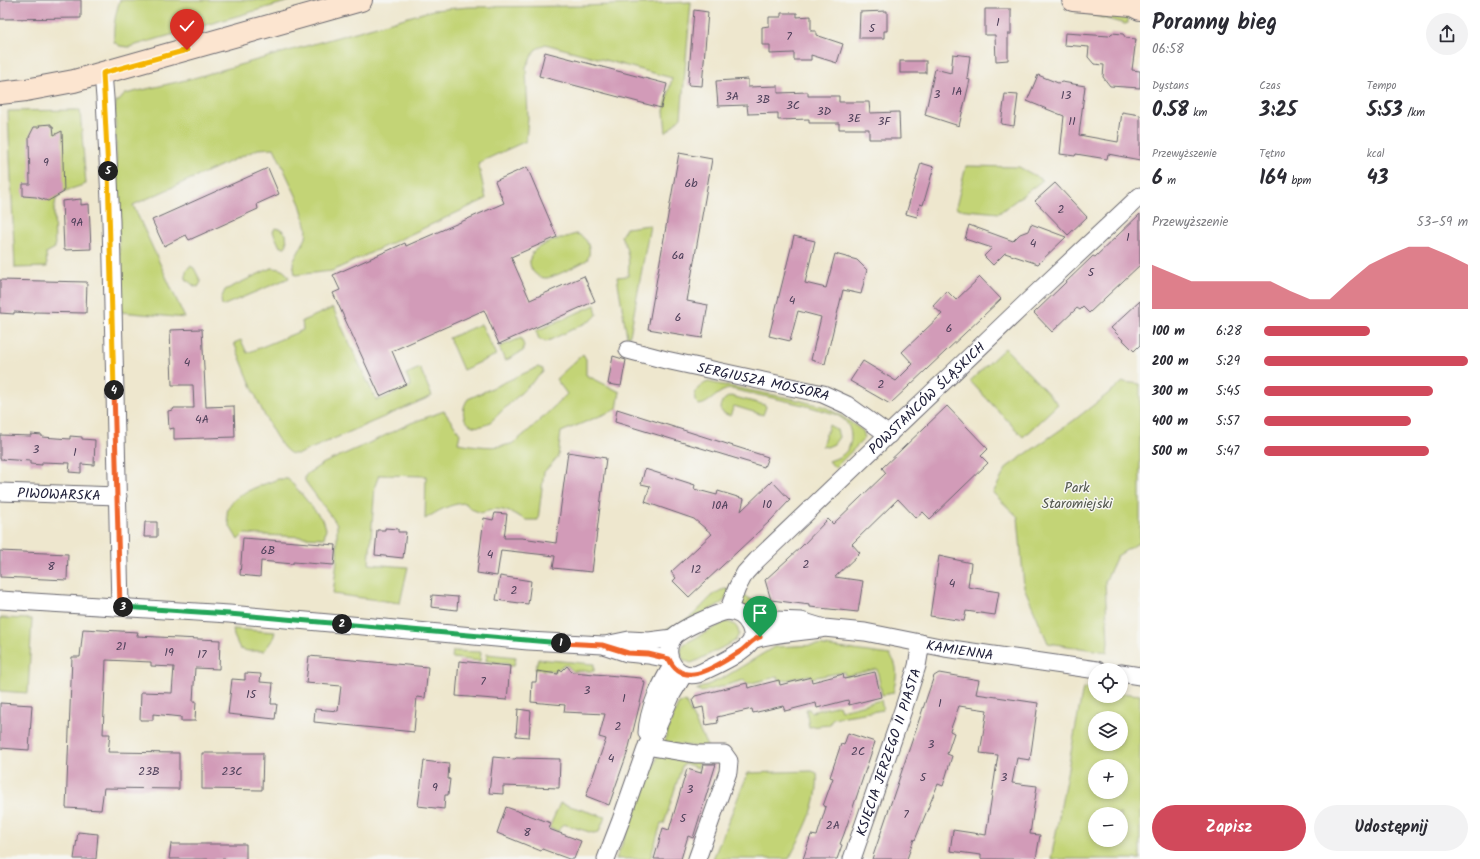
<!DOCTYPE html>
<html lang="pl">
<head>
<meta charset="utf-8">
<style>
	body { margin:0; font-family:Kalam,sans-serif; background:#f2f2f3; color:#2b2b33; height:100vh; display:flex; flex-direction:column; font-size:15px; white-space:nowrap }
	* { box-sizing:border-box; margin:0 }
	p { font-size:13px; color:#7c7c81 }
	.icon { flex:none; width:22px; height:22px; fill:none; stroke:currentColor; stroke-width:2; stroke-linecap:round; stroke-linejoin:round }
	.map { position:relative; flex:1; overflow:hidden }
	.side { display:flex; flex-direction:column; background:#fff; width:340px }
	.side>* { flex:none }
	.buttons { position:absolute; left:1088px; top:663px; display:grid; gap:8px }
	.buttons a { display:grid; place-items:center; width:40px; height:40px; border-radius:50%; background:#fff; box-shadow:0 2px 6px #0003; font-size:20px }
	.pin { position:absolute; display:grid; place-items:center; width:34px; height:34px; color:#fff; margin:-41px -17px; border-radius:50% 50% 50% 0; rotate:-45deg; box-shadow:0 0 4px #0007 }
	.pin .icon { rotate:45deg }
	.km { position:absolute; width:20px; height:20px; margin:-10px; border-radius:50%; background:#222; color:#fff; font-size:11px; line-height:20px; text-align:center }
	.round { display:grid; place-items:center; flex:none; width:42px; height:42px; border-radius:21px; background:#f2f2f3 }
	.summary { display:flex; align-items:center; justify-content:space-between; height:68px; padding:0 12px }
	h1 { font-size:22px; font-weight:700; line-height:30px }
	.stats { display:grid; grid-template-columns:repeat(3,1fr); gap:6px; height:68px; padding:4px 12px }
	.stats div { display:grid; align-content:center }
	.stats b { font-size:20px; font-weight:700 }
	.stats small { font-size:11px; font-weight:400 }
	.stats p { font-size:11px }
	.chart { height:112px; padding:8px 12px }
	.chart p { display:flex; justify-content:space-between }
	.chart svg { width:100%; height:72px; margin-top:4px; fill:#d1495b; opacity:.7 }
	.primary-button { display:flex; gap:8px; margin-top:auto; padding:8px 12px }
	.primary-button a { flex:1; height:46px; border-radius:24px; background:#d1495b; color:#fff; font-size:16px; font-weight:700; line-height:46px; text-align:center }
	.primary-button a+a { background:#f2f2f3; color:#2b2b33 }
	ul { padding:0 12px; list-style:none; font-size:13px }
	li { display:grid; grid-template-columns:64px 48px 1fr; align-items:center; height:30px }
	li i { height:10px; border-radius:5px; background:#d1495b }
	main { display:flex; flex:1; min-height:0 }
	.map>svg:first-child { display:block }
</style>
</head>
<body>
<main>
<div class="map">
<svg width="1140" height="859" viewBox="0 0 1140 859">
	<rect width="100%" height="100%" fill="#f6f6f2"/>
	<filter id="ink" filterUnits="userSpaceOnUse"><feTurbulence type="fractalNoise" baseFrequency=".025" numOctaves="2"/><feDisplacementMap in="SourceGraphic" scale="8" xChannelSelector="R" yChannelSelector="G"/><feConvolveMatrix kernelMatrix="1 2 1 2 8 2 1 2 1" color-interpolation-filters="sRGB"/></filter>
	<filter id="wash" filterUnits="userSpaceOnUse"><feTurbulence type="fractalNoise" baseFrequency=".012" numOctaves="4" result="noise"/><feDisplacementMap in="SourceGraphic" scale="16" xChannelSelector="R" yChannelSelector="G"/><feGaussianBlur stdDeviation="0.9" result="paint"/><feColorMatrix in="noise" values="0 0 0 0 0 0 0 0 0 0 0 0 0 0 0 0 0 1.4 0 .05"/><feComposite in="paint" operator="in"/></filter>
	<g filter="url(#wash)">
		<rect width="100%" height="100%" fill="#eee7ce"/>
		<g fill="#c3d476" stroke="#727b58" fill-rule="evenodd">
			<path d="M120 0H293L129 47 120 46 114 42C113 26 115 15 120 0Z"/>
			<path d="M691 2 681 117 666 133 664 111 672 78 545 44 535 50 526 67 528 118 526 141 478 163 486 199 332 271 295 275 293 262 306 238 307 228 300 204 274 148 258 149 133 205 185 318 121 312 115 115 116 101H119L125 94 190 79 433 10 469 7 582 6Z"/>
			<path d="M1069 8 1128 12V23L1125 24Z"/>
			<path d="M80 110 86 184 65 191 56 199 54 211 55 248 46 253 47 267 15 268 8 111Z"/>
			<path d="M966 166 1019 167 1043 180 999 213 957 209 956 207Z"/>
			<path d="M650 225 630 335 627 337 617 277 628 276C630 261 628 249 621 236L626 228Z"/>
			<path d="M275 228 281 229 286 234 287 244 285 247H280L273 232Z"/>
			<path d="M576 234C587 236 593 250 587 260 580 264 555 277 547 278 532 279 524 260 535 250 540 245 554 241 560 238H563Z"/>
			<path d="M190 266 194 268 201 282 198 287 194 286 186 279V271Z"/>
			<path d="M271 268C279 268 286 270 289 278L222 306 221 299 225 290Z"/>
			<path d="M595 305 597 315 592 320 546 342 539 339 536 331Z"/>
			<path d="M333 308 376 400 382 399 411 386 406 374 420 368 432 396 299 454C296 454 292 454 290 453 271 442 244 366 234 343L241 340 247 353 303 330 302 321Z"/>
			<path d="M481 324 496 355 463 370 449 338Z"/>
			<path d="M521 338 524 346 523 351 505 361 499 347Z"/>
			<path d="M1005 348 1058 404 1023 437 970 381Z"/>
			<path d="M583 354 586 359V375L620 392 617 409 561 432 558 457 544 472 538 520H526L513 513 503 510 495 509 481 513 471 509 465 503C449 504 438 511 425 519L426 476 379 475 375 486 369 564 408 567 400 603 333 594 337 560V524L305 481V476L308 473 324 463 367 444 411 423 444 411 460 434 458 443C476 446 494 449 511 444 518 442 559 402 567 394L556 379Z"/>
			<path d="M538 367 543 369V372C530 384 517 397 504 409 498 414 492 422 485 425 467 432 457 414 468 399Z"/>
			<path d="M708 382 794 399 825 407 840 415 863 431 865 438 835 468 829 461C838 458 845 455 849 447 853 438 851 425 843 419 837 414 828 412 821 410 791 401 761 396 731 389 718 389 711 404 699 405L695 401C693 391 700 385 708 382Z"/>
			<path d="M1123 382 1140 384V542L1117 556 1105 582 1108 642 1107 652 1048 643 1024 587 1018 517 993 493 1007 467 1073 421Z"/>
			<path d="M731 396 765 405 766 407 763 415 734 406 730 416 723 413 720 409C720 402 725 398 731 396Z"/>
			<path d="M829 425 837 430 839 437 834 444 827 447 822 446Z"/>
			<path d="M278 479H288L299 491 324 522 326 529 324 538 244 534 238 540C235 534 230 528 228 521 220 496 261 486 278 479Z"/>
			<path d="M725 589 731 590 724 601 720 604 667 633 663 631C672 627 681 623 689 618 700 611 712 591 725 589Z"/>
			<path d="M741 593 766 609 770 616C762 615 742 613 740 603 739 600 740 596 741 593Z"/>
			<path d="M0 618 32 619 28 693 0 691Z"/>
			<path d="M725 622C733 622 738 626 739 634L735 641 696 661 691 663 684 660C680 654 680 650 684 644Z"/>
			<path d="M233 629 275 632 273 639 264 651H248L240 649 234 636Z"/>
			<path d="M817 645 890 655C900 667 896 679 893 693L882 695 877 669 845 676 844 672 811 678 810 675 781 681 777 677 747 684 744 680 702 692 696 690 723 678 774 647Z"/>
			<path d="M453 651 481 652 480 661 452 658Z"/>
			<path d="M487 654 516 657 514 666H509V664L486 661Z"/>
			<path d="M538 659 594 664V671H573L567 665 562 666 555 671 535 669Z"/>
			<path d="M1083 688 1095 690V696H1121V693L1140 695V859H1051ZM1095 718H1121V744H1095ZM1095 766H1121V792H1095ZM1095 814H1121V840H1095Z"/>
			<path d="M881 700 883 710 833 718 829 725 809 727 806 709H809L811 712 839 705 841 710Z"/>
			<path d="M685 701 708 748 665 743 667 732 678 705Z"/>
			<path d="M658 756 700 759 698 768 686 764 682 766 664 824H661L650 859H616Z"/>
			<path d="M812 771 817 773C820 804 803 832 789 859H713L748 773Z"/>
			<path d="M560 803 605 817 599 832 593 833 563 824 558 831 549 828Z"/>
		</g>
		<g id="blocks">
			<g fill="#d29bb8">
				<path d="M0 0H81V18L0 19Z"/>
				<path d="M985 9H1011V34H1008V60L996 61 995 35H985Z"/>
				<path d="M694 10 708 12 702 86 688 85Z"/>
				<path d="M887 11V31H884V38H859L860 12Z"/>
				<path d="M781 13H797V17L811 16V31H816V35L843 44 837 63 811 55V60H794V53L770 54V45H762V27L769 26V17H781Z"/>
				<path d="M1065 33 1109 36 1112 33 1123 34 1126 38 1136 39 1132 70 1140 71V88L1110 86 1103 77 1104 65 1094 64 1088 57 1089 47 1064 45Z"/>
				<path d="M545 52 667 84 661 108 539 76Z"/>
				<path d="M953 54 970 56 967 79 970 80 959 126 925 115 935 69 951 73Z"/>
				<rect x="900" y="61" width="26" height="12"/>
				<path d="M1038 75 1058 83 1062 82 1085 86 1079 135 1118 142 1122 112 1140 115V160L1108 154 1107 159 1076 154 1075 156 1060 154 1064 116 1027 101Z"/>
				<path d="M748 79V87L778 86V93L808 92V96H839V102H869L870 113 899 112 900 139H869V129H839V123H809V119L778 120V113L748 114 747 105 718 106 716 81Z"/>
				<path d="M1005 94 1018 95 1014 126 1001 124Z"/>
				<path d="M51 124V126H53L54 135 62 131 64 192 48 201 36 197 23 196V184H30L29 137 34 127H40L39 125Z"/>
				<path d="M679 153 712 159 687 301 708 305 702 338 648 329Z"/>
				<path d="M921 163 934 167 923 205 920 204 917 217 906 214Z"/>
				<path d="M527 167 557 237 511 257 530 300 584 276 595 301 499 344 484 310 392 351 406 384 380 396 333 293 340 290 333 275 405 243 406 246 504 203 495 181Z"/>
				<path d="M268 168 279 194 257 204 258 209 189 240 186 235 164 246 152 220Z"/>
				<path d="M1055 183 1087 217 1068 235 1035 201Z"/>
				<path d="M81 199V205L89 204 91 249 64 250 62 201Z"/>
				<path d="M1140 214V265L1089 313 1083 307 1080 310 1077 308 1052 332 1034 313 1093 256 1095 257Z"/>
				<path d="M1031 224 1066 237 1038 264 1005 253 993 265 984 256 992 248 965 239 969 225 1013 241 1020 234 1028 231Z"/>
				<path d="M794 236 815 241 805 283 826 288 835 254 857 260 867 270 861 294 843 290 825 364 811 360 821 317 798 311 790 341 769 336Z"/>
				<path d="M980 277 1001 299 890 404 850 381 863 361 896 381 913 364 902 352 942 314 933 306 947 291 956 300Z"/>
				<path d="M0 280 87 282 86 313 34 312V313L14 312V314L0 313Z"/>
				<path d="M1140 301V345L1134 351 1111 328Z"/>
				<path d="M202 329 206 407 234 406 235 437 174 439V428L169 429 168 411 173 410 174 408H194L193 385H172L170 330Z"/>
				<path d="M613 356 626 360 621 386 608 384Z"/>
				<path d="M947 406 988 449 981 456 988 463 930 519 923 512 916 518 898 499 852 544 860 553 835 577 863 581 858 612 810 607V605L771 600 765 580 801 547 828 519 833 524 886 473 882 468Z"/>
				<path d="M617 409 768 457 764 467 615 422Z"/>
				<path d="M31 434 42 435V437L70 439V436L82 437V439L95 440 94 465 81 464V473L69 472 70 463 42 462V465L30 464V461L0 459V435L31 436Z"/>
				<path d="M568 452 606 458 592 572 553 568 555 556 501 550 497 576 477 573 484 518 493 520 495 513 507 514 504 538H522L556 543Z"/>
				<path d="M645 469 695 485 694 489 717 495 718 491 744 499 741 511 772 481 790 500 770 521 689 597 673 581 676 578 671 572 712 534 694 519 645 502 650 486 641 484Z"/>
				<path d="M145 522H157V537H144Z"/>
				<path d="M385 528 398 529V532H406L403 558 375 555 377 530H385Z"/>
				<path d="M243 538 336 545 334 565 293 562V564L261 561 260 577 240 575Z"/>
				<path d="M0 551 68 554 67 580 0 577Z"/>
				<path d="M939 556 971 563 968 587 999 592 995 615 966 611 964 621 930 616Z"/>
				<path d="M500 576 531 581 528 604 496 600Z"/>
				<path d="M432 595 458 597 457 610 431 607Z"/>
				<path d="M83 629 138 632 137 636 220 640 219 669 195 668 193 701H196L195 721H181V717L153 714V720H140L141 692 172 693 174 667 151 666V662L106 660 103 734H110L108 752 179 753V789L104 788 101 810 66 808 72 657H80Z"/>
				<path d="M309 656 428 667 425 698 417 697 414 732 314 722 315 709 338 711 341 686 306 683Z"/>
				<path d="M459 661 510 666 507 700 456 696Z"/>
				<path d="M567 666 572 672 641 678 645 683 628 751 609 805 586 796 606 739 599 737 605 714 564 712 565 705 531 702 532 682H536L537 671 558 674 559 670 562 671Z"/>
				<path d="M875 672 881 697 849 705 848 700 817 708 816 703 785 711 783 706 753 713 752 709 717 717 718 723 706 725 703 707 695 709 692 700 695 696 747 683 748 688 779 680 780 685 811 677 812 682 843 674 844 679Z"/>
				<path d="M245 673 261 674 260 682 273 683 271 704H277L275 719 228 714 232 679 245 680Z"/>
				<path d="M939 673 979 680 976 694 1038 703 1030 760 1017 758 1012 783 1037 786 1030 834 1040 835 1036 859H981V855L950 851 953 830 986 835 998 755 980 753 987 710 959 706 950 731 954 733 947 754 952 756 943 786 938 784 915 840 914 839 907 859H872L934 676Z"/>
				<path d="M0 703 32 705 29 750 0 748Z"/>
				<path d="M518 709 531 711 529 737 516 736Z"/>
				<path d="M848 733 875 742 844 834 840 844 842 845 837 859H803L811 835 817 836 826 807 823 806 833 778 830 777 841 744 844 745Z"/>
				<path d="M202 753H263L262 790 202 789Z"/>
				<path d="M493 757 515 759 516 758 560 759 559 788 503 786V794L489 793Z"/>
				<path d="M424 761 449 764 448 779H450L448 795H445L444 809 418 806Z"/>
				<path d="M703 764H716L693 838 688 836 681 859H654L663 828 669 830 687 769 701 773Z"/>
				<path d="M506 807 551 823 549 829 581 841 574 859H569L542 849 541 851 497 833Z"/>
				<path d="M78 832 98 834 96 859H74Z"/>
				<path d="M171 844H246V859H169Z"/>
			</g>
		</g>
	</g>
	<g filter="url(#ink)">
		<use href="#blocks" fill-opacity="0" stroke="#69676e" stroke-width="1"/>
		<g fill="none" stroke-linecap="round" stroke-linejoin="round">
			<defs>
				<g id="minor">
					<path d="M103 73 105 98 111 221 120 607"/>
					<path id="s1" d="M628 350 666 360 823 394 847 405 889 435"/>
					<path id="s2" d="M0 492 118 496"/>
					<path d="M0 600 229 614 528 641 603 645 627 653 648 655 669 659"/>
					<path id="s3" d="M728 611 737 588 745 573 757 560 1026 303 1140 196"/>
					<path d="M728 611C738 612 745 616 750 626 752 631 753 637 751 641 745 653 710 668 698 674 677 679 662 658 672 639 677 630 717 613 728 611Z"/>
					<path id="s4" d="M748 622 775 620 801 621 824 628 865 632 945 648 1097 670"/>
					<path d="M752 640C774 632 798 633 821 629"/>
					<path d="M605 645 629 640 649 641 673 638"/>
					<path d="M1121 673 1140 676"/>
					<path d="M647 733C648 709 660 686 672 666"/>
					<path d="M647 746 696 754H724L729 761 728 772 697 859"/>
					<path d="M606 859 621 820 647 746 656 730 672 694 684 674"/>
					<path id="s5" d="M852 859 904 707 917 666 921 643"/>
				</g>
				<g id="secondary">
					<path d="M1073 0 1132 5 1140 9"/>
					<path d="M0 93 26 90 74 81 361 0"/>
				</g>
			</defs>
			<use href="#minor" stroke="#69676e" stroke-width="19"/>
			<use href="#secondary" stroke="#69676e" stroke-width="24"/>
			<use href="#minor" stroke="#fff" stroke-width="17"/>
			<use href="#secondary" stroke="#fce5d0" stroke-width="22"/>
		</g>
	</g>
	<g fill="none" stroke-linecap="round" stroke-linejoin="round" filter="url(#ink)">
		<defs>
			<path id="split-1" d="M561 643 602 645 628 653 648 654 669 659C684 692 720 663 741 651 749 645 751 640 760 637"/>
			<path id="split-2" d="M342 624 561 643"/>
			<path id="split-3" d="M123 607 229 614 342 624"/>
			<path id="split-4" d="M114 390 120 607H123"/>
			<path id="split-5" d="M108 171 114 390"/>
			<path id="split-6" d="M108 171 103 73 187 50"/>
		</defs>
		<use href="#split-1" stroke="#fff" stroke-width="8"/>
		<use href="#split-2" stroke="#fff" stroke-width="8"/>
		<use href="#split-3" stroke="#fff" stroke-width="8"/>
		<use href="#split-4" stroke="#fff" stroke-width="8"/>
		<use href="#split-5" stroke="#fff" stroke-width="8"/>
		<use href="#split-6" stroke="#fff" stroke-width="8"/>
		<use href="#split-1" stroke="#f0652b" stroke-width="5"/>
		<use href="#split-2" stroke="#22a559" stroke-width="5"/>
		<use href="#split-3" stroke="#22a559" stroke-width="5"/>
		<use href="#split-4" stroke="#f0652b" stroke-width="5"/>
		<use href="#split-5" stroke="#f5b400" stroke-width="5"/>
		<use href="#split-6" stroke="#f5b400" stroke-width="5"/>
	</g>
	<g text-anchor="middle" stroke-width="3" stroke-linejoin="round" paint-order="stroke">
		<g font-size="12" fill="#4e405a">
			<text x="998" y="26">1</text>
			<text x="872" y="32">5</text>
			<text x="789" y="40">7</text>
			<text x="957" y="95">1A</text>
			<text x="937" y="98">3</text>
			<text x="1066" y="99">13</text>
			<text x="732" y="100">3A</text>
			<text x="763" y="103">3B</text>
			<text x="793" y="109">3C</text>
			<text x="824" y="115">3D</text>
			<text x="854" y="122">3E</text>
			<text x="884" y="125">3F</text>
			<text x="1072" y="125">11</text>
			<text x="46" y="166">9</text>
			<text x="691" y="187">6b</text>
			<text x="1061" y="213">2</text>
			<text x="77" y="226">9A</text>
			<text x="1128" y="241">1</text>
			<text x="1033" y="247">4</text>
			<text x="678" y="259">6a</text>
			<text x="1091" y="276">5</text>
			<text x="792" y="304">4</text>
			<text x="678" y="321">6</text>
			<text x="949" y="332">6</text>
			<text x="187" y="366">4</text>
			<text x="881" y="388">2</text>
			<text x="202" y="423">4A</text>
			<text x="36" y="453">3</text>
			<text x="75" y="456">1</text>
			<text x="767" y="508">10</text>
			<text x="720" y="509">10A</text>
			<text x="268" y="554">6B</text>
			<text x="490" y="558">4</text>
			<text x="806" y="568">2</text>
			<text x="51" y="570">8</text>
			<text x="696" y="573">12</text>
			<text x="952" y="587">4</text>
			<text x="514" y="594">2</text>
			<text x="121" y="650">21</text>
			<text x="169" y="656">19</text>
			<text x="202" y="658">17</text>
			<text x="483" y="685">7</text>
			<text x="587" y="694">3</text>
			<text x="251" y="698">15</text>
			<text x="624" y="702">1</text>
			<text x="940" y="707">1</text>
			<text x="618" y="730">2</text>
			<text x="931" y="748">3</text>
			<text x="858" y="755">2C</text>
			<text x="611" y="762">4</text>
			<text x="149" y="775">23B</text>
			<text x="232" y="775">23C</text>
			<text x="923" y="781">5</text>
			<text x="1004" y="781">3</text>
			<text x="435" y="791">9</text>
			<text x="690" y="793">3</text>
			<text x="906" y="818">7</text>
			<text x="683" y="822">5</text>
			<text x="833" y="829">2A</text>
			<text x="527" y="836">8</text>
		</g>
		<g font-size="14" fill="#22223b" stroke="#f6f6f2">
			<text dy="5" stroke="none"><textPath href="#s1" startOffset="139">SERGIUSZA MOSSORA</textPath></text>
			<text dy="5" stroke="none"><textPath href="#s3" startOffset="294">POWSTAŃCÓW ŚLĄSKICH</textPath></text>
			<text dy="5" stroke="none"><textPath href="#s2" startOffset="59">PIWOWARSKA</textPath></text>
			<text dy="5" stroke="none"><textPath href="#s4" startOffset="215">KAMIENNA</textPath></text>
			<text dy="5" stroke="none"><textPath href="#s5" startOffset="113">KSIĘCIA JERZEGO II PIASTA</textPath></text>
		</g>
		<g font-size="14" fill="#52574d" stroke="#f6f6f2">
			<text x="1077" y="492">Park<tspan x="1077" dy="16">Staromiejski</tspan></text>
		</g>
	</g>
</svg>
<div class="buttons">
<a><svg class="icon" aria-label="locate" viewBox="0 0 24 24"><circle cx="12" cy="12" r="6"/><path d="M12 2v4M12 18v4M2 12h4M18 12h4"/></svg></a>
<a><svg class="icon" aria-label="layers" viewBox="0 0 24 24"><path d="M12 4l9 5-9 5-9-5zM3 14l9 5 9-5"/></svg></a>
<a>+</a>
<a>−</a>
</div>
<div class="pin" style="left:760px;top:637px;background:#1e9e55"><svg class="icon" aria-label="arrive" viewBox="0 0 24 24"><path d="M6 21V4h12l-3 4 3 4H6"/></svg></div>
<div class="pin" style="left:187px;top:50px;background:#d93025"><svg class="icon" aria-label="check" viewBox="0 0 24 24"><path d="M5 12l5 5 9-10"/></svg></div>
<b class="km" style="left:561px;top:643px">1</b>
<b class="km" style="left:342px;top:624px">2</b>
<b class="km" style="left:123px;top:607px">3</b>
<b class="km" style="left:114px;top:390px">4</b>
<b class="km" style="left:108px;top:171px">5</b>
</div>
<section class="side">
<div class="summary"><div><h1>Poranny bieg</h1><p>06:58</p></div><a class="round"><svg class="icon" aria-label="share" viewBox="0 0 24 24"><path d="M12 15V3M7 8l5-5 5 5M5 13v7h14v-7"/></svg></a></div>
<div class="stats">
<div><p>Dystans</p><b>0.58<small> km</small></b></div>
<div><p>Czas</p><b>3:25</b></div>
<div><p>Tempo</p><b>5:53<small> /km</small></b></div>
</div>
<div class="stats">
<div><p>Przewyższenie</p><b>6<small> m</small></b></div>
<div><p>Tętno</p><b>164<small> bpm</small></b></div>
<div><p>kcal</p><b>43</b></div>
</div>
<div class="chart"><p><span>Przewyższenie</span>53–59 m</p>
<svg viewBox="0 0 160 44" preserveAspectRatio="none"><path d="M0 44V17L10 22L20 27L30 27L40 27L50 27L60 27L70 33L80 38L90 38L100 27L110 17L120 11L130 6L140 6L150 11L160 17V44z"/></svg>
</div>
<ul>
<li><b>100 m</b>6:28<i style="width:52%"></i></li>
<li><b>200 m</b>5:29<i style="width:100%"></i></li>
<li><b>300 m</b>5:45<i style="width:83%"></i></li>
<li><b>400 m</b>5:57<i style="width:72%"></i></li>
<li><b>500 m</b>5:47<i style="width:81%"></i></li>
</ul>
<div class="primary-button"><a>Zapisz</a><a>Udostępnij</a></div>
</section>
</main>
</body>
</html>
